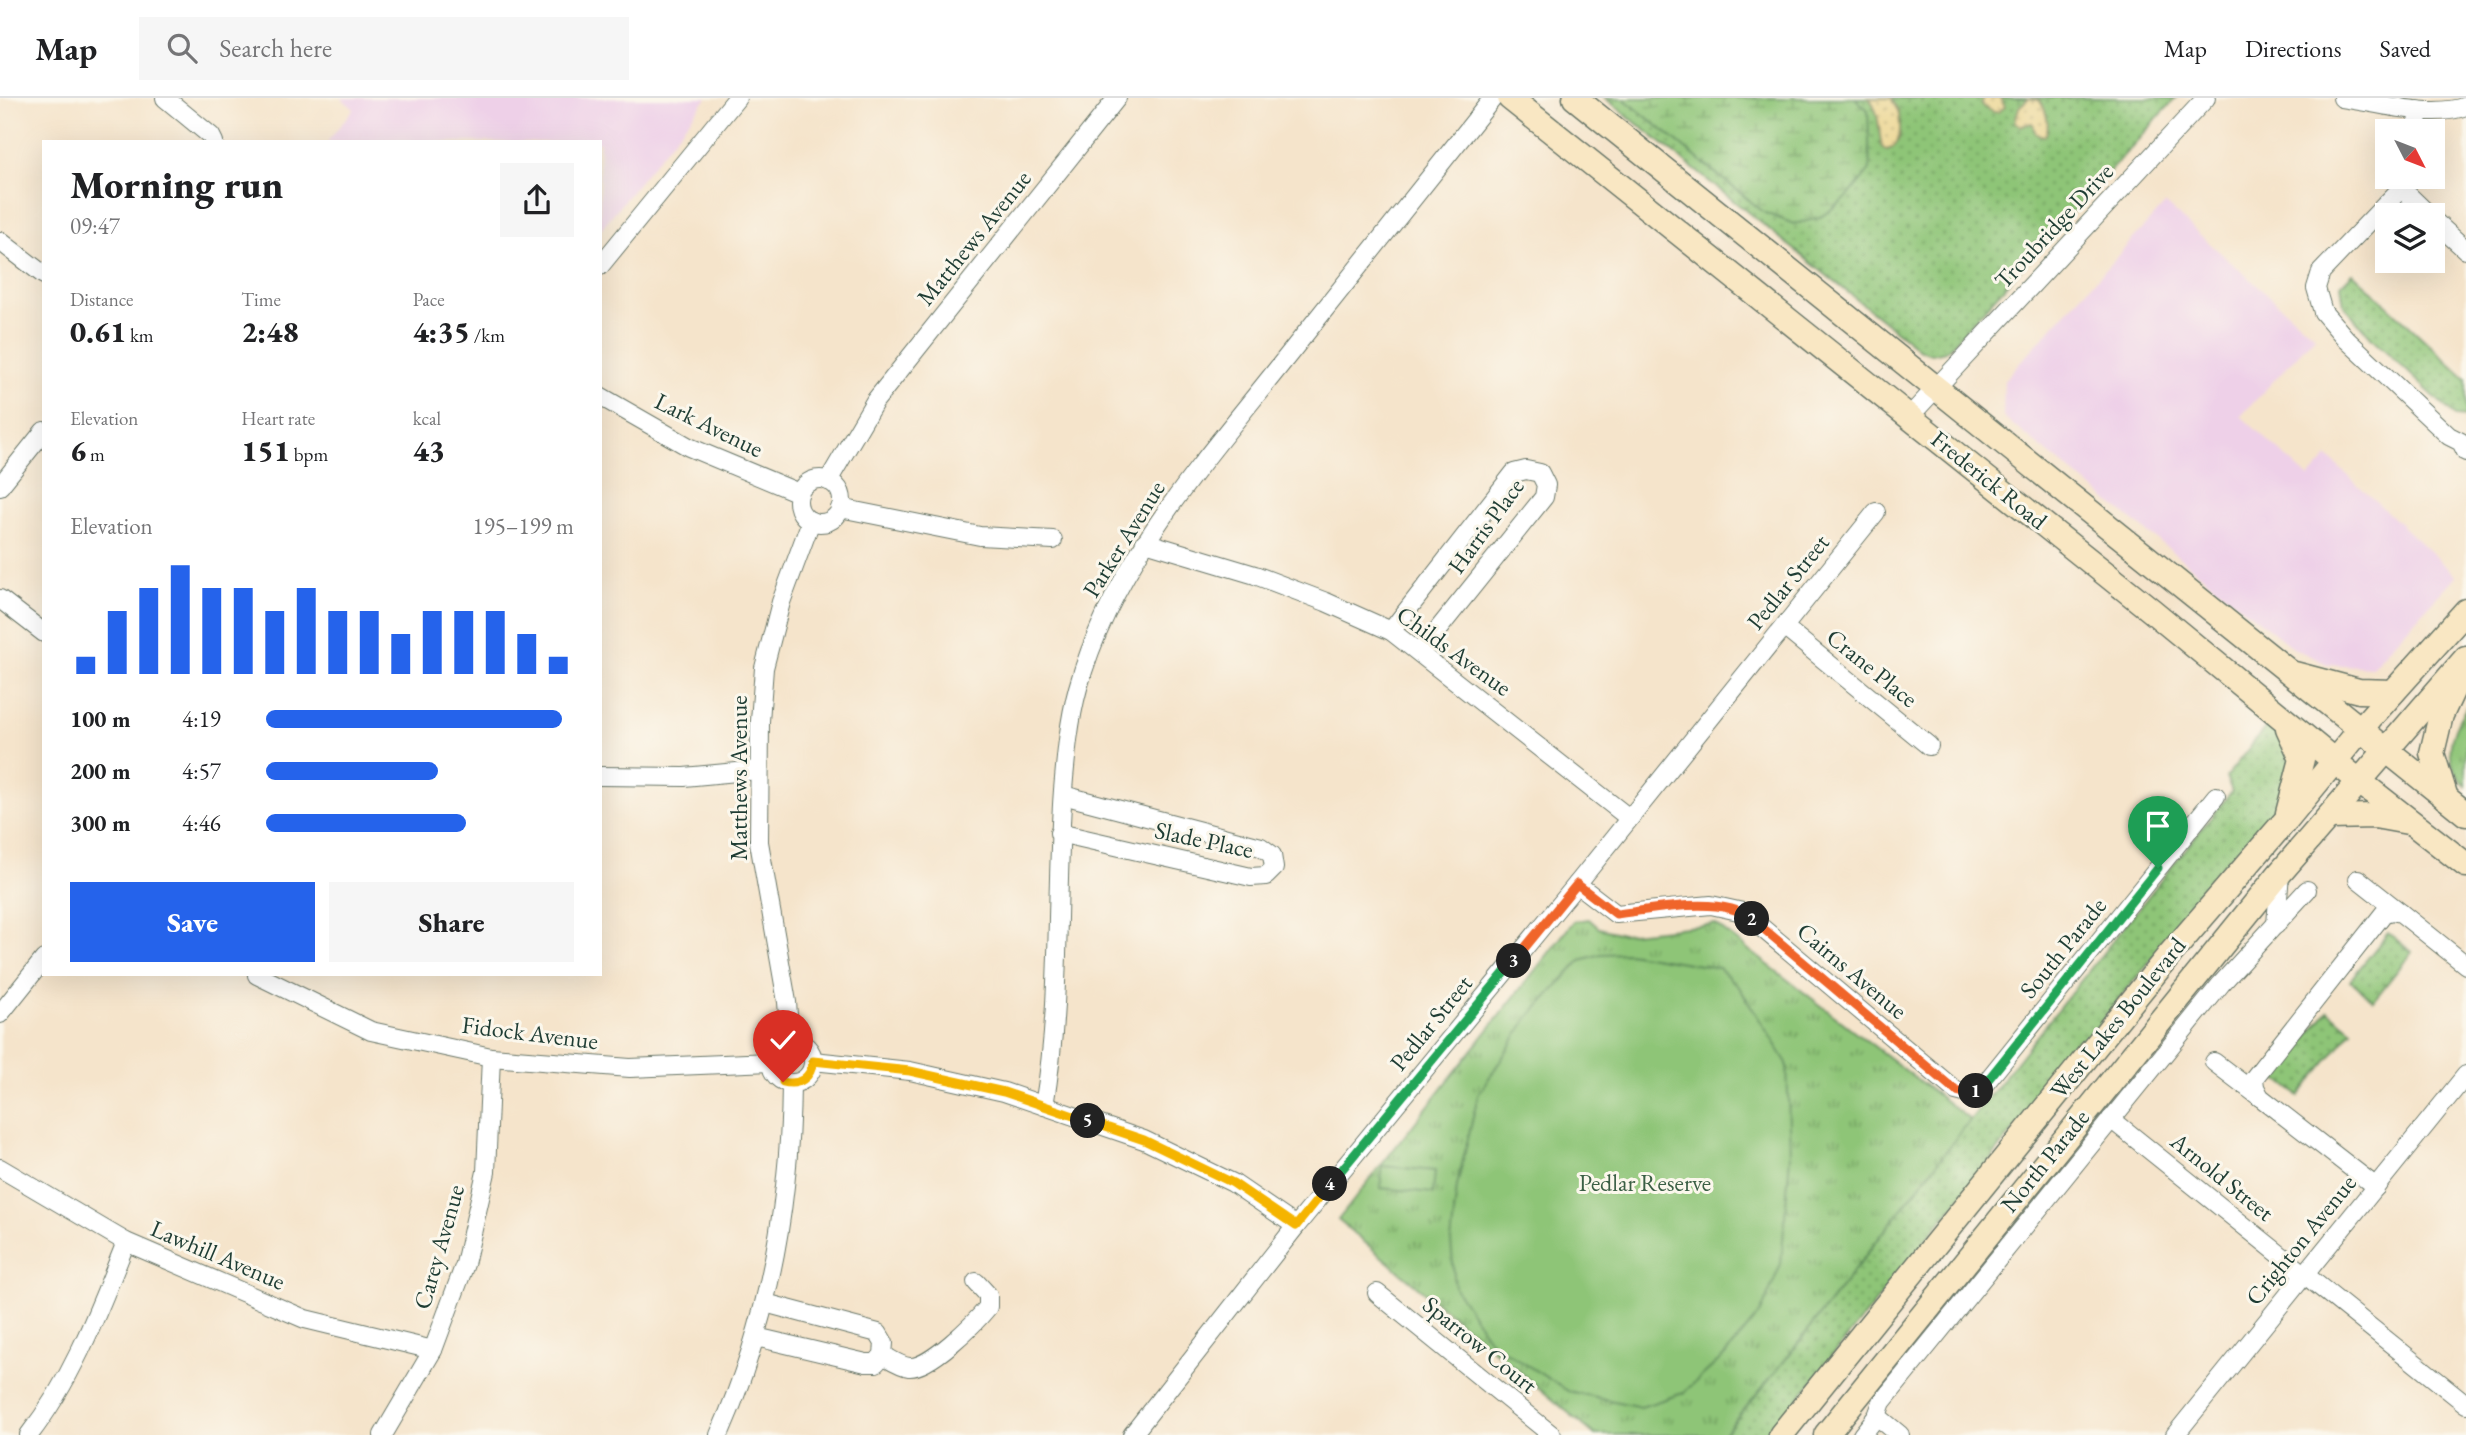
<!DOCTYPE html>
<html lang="en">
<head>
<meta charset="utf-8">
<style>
	body { margin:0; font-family:"EB Garamond",serif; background:#f6f6f6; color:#202124; height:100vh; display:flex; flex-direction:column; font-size:26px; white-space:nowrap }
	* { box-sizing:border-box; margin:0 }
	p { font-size:23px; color:#757577 }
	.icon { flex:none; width:38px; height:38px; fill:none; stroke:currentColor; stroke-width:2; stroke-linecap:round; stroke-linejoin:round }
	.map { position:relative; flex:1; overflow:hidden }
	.details { position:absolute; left:42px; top:42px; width:560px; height:836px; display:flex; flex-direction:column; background:#fff; border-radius:0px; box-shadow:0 7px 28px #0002 }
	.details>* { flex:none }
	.needle { width:46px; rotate:132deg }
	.buttons { position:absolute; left:2375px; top:21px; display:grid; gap:14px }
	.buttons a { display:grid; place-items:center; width:70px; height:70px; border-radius:0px; background:#fff; box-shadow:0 7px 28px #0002; font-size:35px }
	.pin { position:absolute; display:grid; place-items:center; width:60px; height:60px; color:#fff; margin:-72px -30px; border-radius:50% 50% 50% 0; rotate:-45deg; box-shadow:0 0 7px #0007 }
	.pin .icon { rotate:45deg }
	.km { position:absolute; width:35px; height:35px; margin:-18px; border-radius:50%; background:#222; color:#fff; font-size:19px; line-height:35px; text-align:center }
	.round { display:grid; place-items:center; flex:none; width:74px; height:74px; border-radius:0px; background:#f6f6f6 }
	.head { display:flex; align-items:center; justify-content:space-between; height:119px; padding:0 28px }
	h1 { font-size:38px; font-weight:800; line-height:52px }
	.figures { display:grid; grid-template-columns:repeat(3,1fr); gap:10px; height:119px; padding:7px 28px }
	.figures div { display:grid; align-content:center }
	.figures b { font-size:30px; font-weight:800 }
	.figures small { font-size:19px; font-weight:400 }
	.figures p { font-size:19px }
	.chart { height:196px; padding:14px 28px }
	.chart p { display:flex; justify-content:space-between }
	.chart svg { width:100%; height:126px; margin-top:7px; stroke:#2563eb; stroke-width:6 }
	.cta { display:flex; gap:14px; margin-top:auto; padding:14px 28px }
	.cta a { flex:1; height:80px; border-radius:0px; background:#2563eb; color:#fff; font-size:28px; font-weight:800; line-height:80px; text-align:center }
	.cta a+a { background:#f6f6f6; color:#202124 }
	ul { padding:0 28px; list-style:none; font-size:23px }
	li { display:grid; grid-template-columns:112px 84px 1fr; align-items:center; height:52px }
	li i { height:18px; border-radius:9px; background:#2563eb }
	header { display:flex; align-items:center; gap:42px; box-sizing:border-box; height:98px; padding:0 35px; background:#fff; border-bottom:2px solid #e0e0e0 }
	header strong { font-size:33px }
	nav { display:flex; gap:38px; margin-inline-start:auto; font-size:24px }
	.search { width:490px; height:63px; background:#f6f6f6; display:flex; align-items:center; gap:18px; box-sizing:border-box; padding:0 24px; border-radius:0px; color:#757577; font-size:26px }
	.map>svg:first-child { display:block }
</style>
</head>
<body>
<header>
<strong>Map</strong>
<div class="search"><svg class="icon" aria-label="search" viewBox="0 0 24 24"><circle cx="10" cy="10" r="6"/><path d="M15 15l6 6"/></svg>Search here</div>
<nav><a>Map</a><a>Directions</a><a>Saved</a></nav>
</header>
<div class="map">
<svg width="2466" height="1337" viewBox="0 0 2466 1337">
	<defs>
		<pattern id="grass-dots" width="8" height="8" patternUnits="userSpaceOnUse" patternTransform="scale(1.75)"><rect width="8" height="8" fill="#8ec577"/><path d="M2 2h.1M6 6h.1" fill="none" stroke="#73a162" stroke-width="1.8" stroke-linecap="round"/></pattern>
		<pattern id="wetland-marsh" width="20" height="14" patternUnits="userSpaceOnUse" patternTransform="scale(1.75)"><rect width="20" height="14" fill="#8ec577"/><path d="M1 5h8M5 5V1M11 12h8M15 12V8" fill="none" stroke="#73a162"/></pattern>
		<pattern id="sand-dots" width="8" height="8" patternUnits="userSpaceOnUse" patternTransform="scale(1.75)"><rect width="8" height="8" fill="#eeda9e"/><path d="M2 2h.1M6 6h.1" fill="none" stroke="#ccbc89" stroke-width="1.8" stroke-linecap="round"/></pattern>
		<pattern id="park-tufts" width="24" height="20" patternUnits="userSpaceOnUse" patternTransform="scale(1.75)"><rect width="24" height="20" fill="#8ec577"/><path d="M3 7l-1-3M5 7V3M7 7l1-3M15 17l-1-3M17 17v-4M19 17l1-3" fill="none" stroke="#73a162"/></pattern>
	</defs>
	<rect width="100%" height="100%" fill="#fbf7ec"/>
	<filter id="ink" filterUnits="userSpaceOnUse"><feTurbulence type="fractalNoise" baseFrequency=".0143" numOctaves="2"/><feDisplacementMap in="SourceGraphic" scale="14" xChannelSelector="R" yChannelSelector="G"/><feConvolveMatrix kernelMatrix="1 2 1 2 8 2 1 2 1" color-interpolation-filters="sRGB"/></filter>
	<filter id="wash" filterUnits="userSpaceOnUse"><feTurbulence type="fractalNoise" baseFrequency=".00686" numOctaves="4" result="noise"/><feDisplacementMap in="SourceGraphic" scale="28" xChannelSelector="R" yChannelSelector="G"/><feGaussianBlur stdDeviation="1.57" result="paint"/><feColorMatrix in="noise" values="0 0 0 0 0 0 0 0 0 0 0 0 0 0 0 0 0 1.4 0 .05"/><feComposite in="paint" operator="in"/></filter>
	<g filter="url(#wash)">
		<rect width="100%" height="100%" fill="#f5e4cb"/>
		<g fill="#eed0e8">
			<path d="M341 0H707L600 132V44H327L354 11Z"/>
			<path d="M2165 106 2315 238 2241 318 2309 380 2328 359 2456 478 2372 569 2327 566 2293 550 2003 319 2004 282Z"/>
		</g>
		<g fill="url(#grass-dots)" stroke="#568156" stroke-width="2">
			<path d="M1605 0H2176L1946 253 1931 256 1920 252Z"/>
			<path d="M2353 175 2466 281V319L2455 318 2373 241 2344 208 2341 187Z"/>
			<path d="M2272 621 2292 654 2287 690 2273 715 2178 828 1769 1337H1723L1778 1271 1970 1022 2224 703 2232 693 2226 679Z"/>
			<path d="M2388 835 2412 854 2374 902 2350 882Z"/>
			<path d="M2328 913 2352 932 2299 998 2275 979Z"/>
		</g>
		<path fill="url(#wetland-marsh)" stroke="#568156" stroke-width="2" d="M1623 0H1855L1868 12 1870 71 1847 100 1819 120 1794 126 1765 115Z"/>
		<g fill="url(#sand-dots)" stroke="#868c69" stroke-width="2">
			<path d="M1869 0H1892C1893 6 1898 11 1899 17 1901 30 1902 51 1885 52L1882 49C1878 33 1880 13 1869 0Z"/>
			<path d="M1984 0H2000L2005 9 1998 14H1992L1981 7Z"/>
			<path d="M2029 0 2039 2C2046 10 2051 29 2045 38L2036 36 2032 25 2022 28 2015 24 2019 9Z"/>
		</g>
		<g fill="url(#park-tufts)" stroke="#568156" stroke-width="2">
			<path d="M2466 610V688C2442 664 2449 635 2466 610Z"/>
			<path d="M1589 821 1599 830 1622 836 1715 826 1970 1022 1778 1271 1723 1337H1595L1338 1122 1574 823Z"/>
		</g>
		<g fill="#8ec577" stroke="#568156" stroke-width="2">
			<path d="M1628 855 1719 870 1739 889 1787 965 1790 1058 1781 1166 1761 1214 1725 1257 1683 1295 1641 1309 1568 1293 1492 1245 1455 1190 1451 1144 1457 1088 1478 997 1528 920 1581 862 1601 856Z"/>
			<path d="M1383 1068 1435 1073 1433 1095 1380 1090Z"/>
		</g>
	</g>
	<g filter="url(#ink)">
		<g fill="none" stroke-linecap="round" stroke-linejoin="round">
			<defs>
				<g id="minor">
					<path d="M165 0 211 38 214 44"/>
					<path d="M2342 0C2378 5 2432 21 2466 8"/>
					<path d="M2417 33 2418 12"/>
					<path d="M2412 79 2321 174 2316 190 2323 214 2346 241 2449 338 2461 344 2466 354"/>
					<path d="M2402 91 2429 117"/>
					<path d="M2432 121 2466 152"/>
					<path d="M0 143 44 177"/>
					<path d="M600 168 737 0"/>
					<path d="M600 298 689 349 799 395"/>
					<path d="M1909 319 2206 0"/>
					<circle cx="820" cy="403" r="22"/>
					<path d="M828 383 875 303 1117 0"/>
					<path d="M0 388 44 333"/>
					<path d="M840 410 980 438 1053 442"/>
					<path d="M1145 444 1255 477 1326 504 1391 533 1629 720"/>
					<path d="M0 501 44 535"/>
					<path d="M1784 529 1929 648"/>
					<path d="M1391 533 1514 375 1526 372 1540 375 1546 387 1544 399 1420 554"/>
					<path d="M600 678 684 679 758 672"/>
					<path d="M1059 735 1251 779 1266 778 1274 770 1272 757 1261 749 1063 697"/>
					<path d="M2358 781 2401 815"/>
					<path d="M1577 786 1616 816 1711 807 1743 814 1956 993 1972 997 1983 988 2216 698"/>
					<path d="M2276 827 2280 775"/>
					<path d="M257 877 371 933 491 959 630 970 770 964"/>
					<path d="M0 916 44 861"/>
					<circle cx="792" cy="964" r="21"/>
					<path d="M790 943 787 904 759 744 760 623 764 570 781 504 811 423"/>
					<path d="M813 963 910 973 1004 994 1144 1042 1233 1085 1296 1128"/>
					<path d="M2214 964 2260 999"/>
					<path d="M1044 1008C1062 904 1055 797 1063 692 1066 657 1069 623 1078 590 1112 467 1200 368 1278 270 1350 180 1422 90 1493 0"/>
					<path d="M2111 1021 2466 1306"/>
					<path d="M0 1070 126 1144 305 1221 433 1252"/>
					<path d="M2376 1089 2260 999 2255 989 2254 980 2384 815 2392 813 2401 815 2466 867"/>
					<path d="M1377 1195 1552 1337"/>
					<path d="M756 1239 866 1265H876L883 1257 884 1245 878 1235 765 1205"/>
					<path d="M883 1257C890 1261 901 1268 909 1269 929 1271 975 1225 988 1209V1197L976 1184"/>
					<path d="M1877 1318 1900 1337"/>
					<path d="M29 1337C74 1279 99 1211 126 1144"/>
					<path d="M383 1337 433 1252 465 1166 486 1074 491 959"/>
					<path d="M719 1337C768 1226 790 1107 791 986"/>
					<path d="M1132 1337 1296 1128 1577 786 1876 414"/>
					<path d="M1862 1337 1877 1318 1882 1304 2221 886 2307 792"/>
					<path d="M2175 1337 2466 977"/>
				</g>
				<g id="secondary">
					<path d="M1510 0 2151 512 2360 684 2466 767"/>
					<path d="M1575 0 2466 716"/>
					<path d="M2295 576 2359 593 2393 594"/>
					<path d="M2446 700 2432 655 2441 617 2456 585"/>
					<path d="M2288 715 2302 661 2288 630"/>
					<path d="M2329 719 2375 718 2408 724"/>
					<path d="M1781 1337 2171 855 2286 722 2370 620 2466 513"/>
					<path d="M1826 1337 2280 775 2466 560"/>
				</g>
			</defs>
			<use href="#minor" stroke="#6a7769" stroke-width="20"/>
			<use href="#secondary" stroke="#6a7769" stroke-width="27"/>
			<use href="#minor" stroke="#fff" stroke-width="18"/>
			<use href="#secondary" stroke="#f9e7c3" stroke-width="24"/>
		</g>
	</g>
	<g fill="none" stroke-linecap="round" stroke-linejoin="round" filter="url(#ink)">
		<defs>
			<path id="split-1" d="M1976 993 1983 988 2158 770"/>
			<path id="split-2" d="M1752 821 1956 993 1972 997 1976 993"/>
			<path id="split-3" d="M1514 863 1577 786 1616 816C1653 812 1722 796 1752 821"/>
			<path id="split-4" d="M1330 1086 1514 863"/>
			<path id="split-5" d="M1088 1023 1144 1042 1233 1085 1296 1128 1330 1086"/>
			<path id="split-6" d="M783 984C799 988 811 980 813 963L910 973 1004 994 1088 1023"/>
		</defs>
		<use href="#split-1" stroke="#fff" stroke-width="14"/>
		<use href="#split-2" stroke="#fff" stroke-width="14"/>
		<use href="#split-3" stroke="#fff" stroke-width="14"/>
		<use href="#split-4" stroke="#fff" stroke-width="14"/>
		<use href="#split-5" stroke="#fff" stroke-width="14"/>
		<use href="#split-6" stroke="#fff" stroke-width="14"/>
		<use href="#split-1" stroke="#22a559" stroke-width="9"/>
		<use href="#split-2" stroke="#f0652b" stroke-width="9"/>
		<use href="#split-3" stroke="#f0652b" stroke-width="9"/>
		<use href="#split-4" stroke="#22a559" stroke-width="9"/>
		<use href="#split-5" stroke="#f5b400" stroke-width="9"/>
		<use href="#split-6" stroke="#f5b400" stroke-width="9"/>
	</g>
	<g text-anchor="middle" stroke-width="6" stroke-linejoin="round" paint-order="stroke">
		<g font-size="24" fill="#1f3d34" stroke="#fbf7ec">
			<text transform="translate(2054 128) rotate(-47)" y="8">Troubridge Drive</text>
			<text transform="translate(974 140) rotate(-51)" y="8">Matthews Avenue</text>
			<text transform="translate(709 327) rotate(26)" y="8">Lark Avenue</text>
			<text transform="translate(1989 382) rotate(39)" y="8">Frederick Road</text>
			<text transform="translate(1486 428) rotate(-54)" y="8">Harris Place</text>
			<text transform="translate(1124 441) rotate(-58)" y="8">Parker Avenue</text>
			<text transform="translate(1788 484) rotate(-51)" y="8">Pedlar Street</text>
			<text transform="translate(1454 553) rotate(36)" y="8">Childs Avenue</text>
			<text transform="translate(1872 570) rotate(39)" y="8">Crane Place</text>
			<text transform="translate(739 680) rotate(-90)" y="8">Matthews Avenue</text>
			<text transform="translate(1204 742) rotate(12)" y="8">Slade Place</text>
			<text transform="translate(2063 850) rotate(-51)" y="8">South Parade</text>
			<text transform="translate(1852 873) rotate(40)" y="8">Cairns Avenue</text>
			<text transform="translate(2118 920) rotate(-51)" y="8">West Lakes Boulevard</text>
			<text transform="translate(1431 925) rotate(-51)" y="8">Pedlar Street</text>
			<text transform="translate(530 935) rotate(7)" y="8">Fidock Avenue</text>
			<text transform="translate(2045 1063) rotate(-51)" y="8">North Parade</text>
			<text transform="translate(2222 1079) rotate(39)" y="8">Arnold Street</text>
			<text transform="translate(2301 1142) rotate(-51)" y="8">Crighton Avenue</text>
			<text transform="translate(439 1149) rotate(-74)" y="8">Carey Avenue</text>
			<text transform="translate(218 1157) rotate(23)" y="8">Lawhill Avenue</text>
			<text transform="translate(1480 1247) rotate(39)" y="8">Sparrow Court</text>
		</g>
		<g font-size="24" fill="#3b5f45" stroke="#fbf7ec">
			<text x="1645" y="1093">Pedlar Reserve</text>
		</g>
	</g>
</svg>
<div class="buttons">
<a><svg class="needle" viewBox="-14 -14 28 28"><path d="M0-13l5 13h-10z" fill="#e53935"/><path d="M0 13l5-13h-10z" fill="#757577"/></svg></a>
<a><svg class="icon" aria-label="layers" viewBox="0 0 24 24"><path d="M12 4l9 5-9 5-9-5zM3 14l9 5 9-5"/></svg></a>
</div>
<div class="pin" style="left:2158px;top:770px;background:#1e9e55"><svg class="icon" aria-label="arrive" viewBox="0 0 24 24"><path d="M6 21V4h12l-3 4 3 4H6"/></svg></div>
<div class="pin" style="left:783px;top:984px;background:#d93025"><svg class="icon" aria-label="check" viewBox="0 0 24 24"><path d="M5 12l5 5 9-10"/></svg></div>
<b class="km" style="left:1976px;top:993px">1</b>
<b class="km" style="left:1752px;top:821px">2</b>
<b class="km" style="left:1514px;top:863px">3</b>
<b class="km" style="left:1330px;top:1086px">4</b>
<b class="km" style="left:1088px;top:1023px">5</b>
<section class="details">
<div class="head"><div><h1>Morning run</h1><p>09:47</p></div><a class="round"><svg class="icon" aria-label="share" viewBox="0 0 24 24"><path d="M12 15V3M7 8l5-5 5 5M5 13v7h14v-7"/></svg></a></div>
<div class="figures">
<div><p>Distance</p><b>0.61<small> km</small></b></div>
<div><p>Time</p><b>2:48</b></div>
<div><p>Pace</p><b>4:35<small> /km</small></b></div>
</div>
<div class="figures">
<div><p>Elevation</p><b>6<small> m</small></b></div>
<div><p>Heart rate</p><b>151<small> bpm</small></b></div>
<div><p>kcal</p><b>43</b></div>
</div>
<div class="chart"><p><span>Elevation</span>195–199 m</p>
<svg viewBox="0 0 160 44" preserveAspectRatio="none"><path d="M5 44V38M15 44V22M25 44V14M35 44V6M45 44V14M55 44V14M65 44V22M75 44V14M85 44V22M95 44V22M105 44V30M115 44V22M125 44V22M135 44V22M145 44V30M155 44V38"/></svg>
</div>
<ul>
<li><b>100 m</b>4:19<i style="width:96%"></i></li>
<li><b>200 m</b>4:57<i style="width:56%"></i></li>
<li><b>300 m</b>4:46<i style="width:65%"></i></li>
</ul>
<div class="cta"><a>Save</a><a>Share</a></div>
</section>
</div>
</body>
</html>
